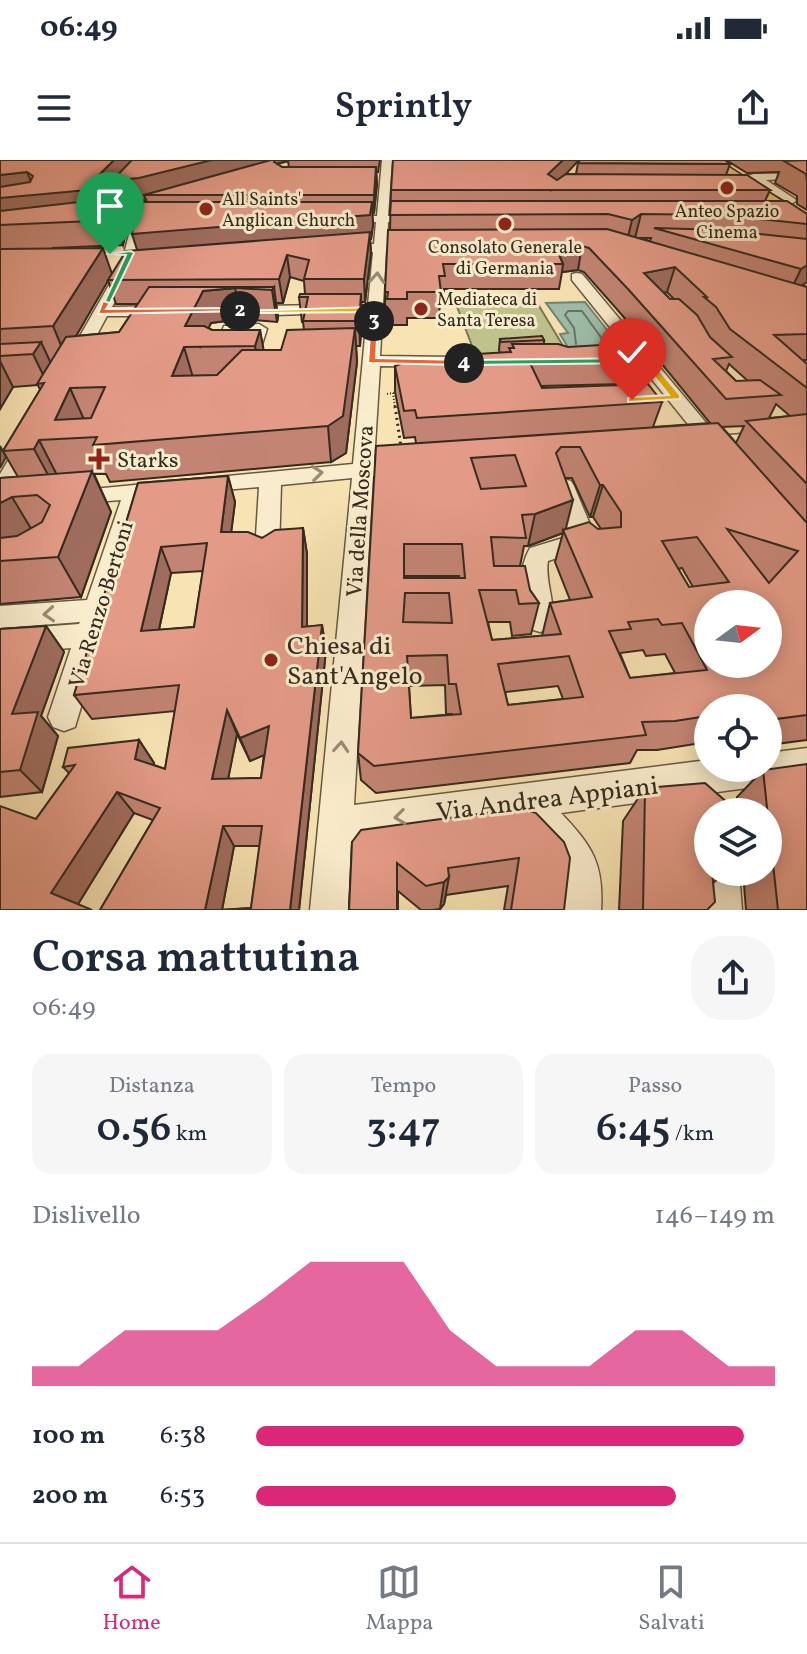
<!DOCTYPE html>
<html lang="it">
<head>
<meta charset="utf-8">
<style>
	body { margin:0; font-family:Vollkorn,serif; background:#f6f6f7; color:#1f2937; height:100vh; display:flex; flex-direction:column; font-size:30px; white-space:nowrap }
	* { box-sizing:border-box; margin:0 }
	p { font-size:26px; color:#747a83 }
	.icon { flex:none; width:44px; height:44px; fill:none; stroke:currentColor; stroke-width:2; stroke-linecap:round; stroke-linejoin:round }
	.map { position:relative; height:750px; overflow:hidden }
	.side { display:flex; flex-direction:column; background:#fff; flex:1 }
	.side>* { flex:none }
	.needle { width:52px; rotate:75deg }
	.buttons { position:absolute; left:694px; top:430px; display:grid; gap:16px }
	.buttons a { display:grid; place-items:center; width:88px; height:88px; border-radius:50%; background:#fff; box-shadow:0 4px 20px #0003; font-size:40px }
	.pin { position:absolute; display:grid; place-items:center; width:68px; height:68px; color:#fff; margin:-82px -34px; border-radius:50% 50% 50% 0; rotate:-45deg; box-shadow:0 0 8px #0007 }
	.pin .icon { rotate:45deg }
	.km { position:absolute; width:40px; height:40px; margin:-20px; border-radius:50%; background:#222; color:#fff; font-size:22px; line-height:40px; text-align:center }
	.round { display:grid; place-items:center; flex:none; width:84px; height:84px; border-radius:32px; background:#f6f6f7 }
	.head { display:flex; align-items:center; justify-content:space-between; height:136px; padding:0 32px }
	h1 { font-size:44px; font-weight:600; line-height:60px }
	.figures { display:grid; grid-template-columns:repeat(3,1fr); gap:12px; height:136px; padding:8px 32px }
	.figures div { display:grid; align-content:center; border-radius:20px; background:#f6f6f7; text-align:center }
	.figures b { font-size:40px; font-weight:600 }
	.figures small { font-size:22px; font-weight:400 }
	.figures p { font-size:22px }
	.chart { height:224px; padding:16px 32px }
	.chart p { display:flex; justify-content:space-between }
	.chart svg { width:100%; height:144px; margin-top:8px; fill:#db2777; opacity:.7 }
	ul { padding:0 32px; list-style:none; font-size:26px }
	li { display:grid; grid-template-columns:128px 96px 1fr; align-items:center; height:60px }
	li i { height:20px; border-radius:10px; background:#db2777 }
	.status { display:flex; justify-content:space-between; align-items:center; height:56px; padding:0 40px; background:#fff; direction:ltr }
	.status svg { height:22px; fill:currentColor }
	header { display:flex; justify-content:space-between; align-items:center; height:104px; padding:0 32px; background:#fff; font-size:36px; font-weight:600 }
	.tabs { display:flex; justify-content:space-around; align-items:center; height:112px; border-top:2px solid #e0e1e3; background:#fff; font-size:22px; color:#747a83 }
	.tabs a { display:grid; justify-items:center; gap:4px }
	.tabs .on { color:#db2777 }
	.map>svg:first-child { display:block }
</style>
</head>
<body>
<div class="status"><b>06:49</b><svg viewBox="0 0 49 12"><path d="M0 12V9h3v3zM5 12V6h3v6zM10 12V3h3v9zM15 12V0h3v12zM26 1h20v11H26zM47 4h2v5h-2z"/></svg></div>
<header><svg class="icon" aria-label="menu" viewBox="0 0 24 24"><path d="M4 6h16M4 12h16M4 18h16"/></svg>Sprintly<svg class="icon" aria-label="share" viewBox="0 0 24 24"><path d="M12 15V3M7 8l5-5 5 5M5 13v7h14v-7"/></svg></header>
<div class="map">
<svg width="807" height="750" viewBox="0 0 807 750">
	<rect width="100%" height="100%" fill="#f8e3b2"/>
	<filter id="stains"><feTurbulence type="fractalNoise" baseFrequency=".0025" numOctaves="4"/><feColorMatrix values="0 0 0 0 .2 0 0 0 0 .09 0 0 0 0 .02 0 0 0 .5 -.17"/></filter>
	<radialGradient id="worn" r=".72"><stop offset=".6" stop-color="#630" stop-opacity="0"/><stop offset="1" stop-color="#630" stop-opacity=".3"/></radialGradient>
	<path fill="#bec38c" stroke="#797756" stroke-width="2" d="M536 141 571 199 479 204 456 144Z"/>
	<path fill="#9dbeaa" stroke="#738372" stroke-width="2" d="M585 142 615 180 612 181 624 198 575 199 560 174 568 173 546 143Z"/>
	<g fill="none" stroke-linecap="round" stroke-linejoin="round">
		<path stroke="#687464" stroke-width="2" d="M576 184 574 168 565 155 568 151H582L605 183"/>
		<defs>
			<g id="minor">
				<path d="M382 0H392L388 56H421L427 59 421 62H388L387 83 421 82 427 86 421 90 386 91 380 196 456 197 465 202 456 207 380 206 374 302 408 299 419 306 408 313 373 316 354 645 708 600V608H768V593L807 588V620L561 653C592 686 604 703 601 750H563C564 736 568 718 560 705 550 686 532 679 527 657L352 680 348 750H310L352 318 281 325 279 392 276 398 267 401 258 398 255 392 259 327 144 337 75 567 64 571 53 567 48 557 71 488 0 494V470L79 464 80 462 0 468V446L87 440 121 340 70 344 62 342 59 337 62 332 353 304 373 92 338 93 332 89 338 85 374 84 376 62H342L336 59 342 56H377Z"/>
				<path d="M754 14 804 13 807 18 766 20 795 39 796 41 791 44 753 21 740 18Z"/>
				<path d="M141 46 147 49 145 56H169L175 59 169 62H144L136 102 112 147 166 146 174 151 166 156H107L79 208H67L64 204 122 102 132 62H94L88 59 94 56H134L137 47Z"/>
				<path d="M577 113 582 114 717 276 807 269V281L724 287 722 294H708L704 289 693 287 690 283 698 277 695 273 572 120V114Z"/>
				<path d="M330 145 335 147V153L247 156 239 151 247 146Z"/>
				<path d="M259 164 267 169 257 200 251 201 243 196 250 174H236L230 192 233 196 231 200H214L212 196 224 166Z"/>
				<path d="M29 275 39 281 8 338 0 340V314L22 277Z"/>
				<path d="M563 319 571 321 574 326 594 374 581 390 548 401C544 422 559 450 550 469L540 472 530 469C518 446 517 410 530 388L563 378 569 372 552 326 555 321Z"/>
				<path d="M708 698V712H739L742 750H704L701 712Z"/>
			</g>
			<path id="major" d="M703 0H718L807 57V69Z"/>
		</defs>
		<use href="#minor" stroke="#655944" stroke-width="3"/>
		<use href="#major" stroke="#342b1f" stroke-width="3"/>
		<path stroke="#342b1f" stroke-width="2" stroke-dasharray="1 2" stroke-linecap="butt" d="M387 234 393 233 395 248"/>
		<path stroke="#342b1f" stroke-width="3" stroke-dasharray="2 4" stroke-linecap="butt" d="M395 246 401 287"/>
		<use href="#minor" fill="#faedcd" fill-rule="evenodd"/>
		<use href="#major" fill="#ecc279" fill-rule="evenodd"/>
	</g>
	<g fill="#c38473" stroke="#342b1f" stroke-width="2" fill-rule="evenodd">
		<path d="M0 0H380L378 12H376L377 24 374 53H372L373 65 371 79H370L371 93 365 142H361L362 158 360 186H356L357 202 346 293 331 302 110 322 106 314H94L111 352 81 437 0 444V318L18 317 3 291 40 230 38 225 13 227 0 249ZM288 1 289 7H282L278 4ZM146 40 137 91 112 114 52 88 123 85 127 65 124 53H130L127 42ZM290 117 304 121 305 134 299 137 302 162H303L304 170 281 190H263L260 170H212L208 168 211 163 242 159 277 162 278 158 276 143H283ZM108 120 116 144H138L119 172 76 176Z"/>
		<path d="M726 0H807V50L797 44V36L775 23 779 12 747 13Z"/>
		<path d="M578 3 730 4 726 15 770 30 765 41 807 54V122L802 125 807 127V200H803L807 204V580L768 585V548H708V582L657 590H637L630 603 376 633 361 620 358 593 416 283 415 277 404 278 395 232V206L466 199 500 193 499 190 500 179 544 180V184L628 198 621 224 542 226V228L662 242 653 267 710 263 622 155 584 112 578 110 562 112 559 129H444V142H440L439 158H407V165H388V158H385V132L390 70 391 30 576 14ZM639 78H651L650 81ZM667 132 674 139H670L664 133ZM729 204 748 221H736L726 211ZM776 244 790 256 769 258ZM744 266 736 283 722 267ZM565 318H572L590 357H593L601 369H566ZM563 373 555 402 570 440 550 443 542 476 492 480 488 462H510L512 476 531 474 539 443 530 430 520 406 524 386H528ZM682 408 693 427H689L678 409ZM404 416H459V418H404ZM643 490 646 496 665 494 675 513 630 518 620 493ZM445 525 446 554H453L411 558 409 526ZM558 526 563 539 508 545 505 532Z"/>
		<path d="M228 316 235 342 231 372 262 378 303 368 307 394V467L322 465 326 490 299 750H100L153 660 134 653 78 744 0 750 36 659 69 613 63 607 139 580 154 603V605L165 609 175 551 92 559 74 535 138 323ZM203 411 194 467 159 470 171 413ZM237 574 250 601 264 594 261 618 228 619ZM234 686H260L251 748 222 750Z"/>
		<path d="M46 466 64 492 41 556 58 576 42 632 0 637V469Z"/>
		<path d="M763 610 807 750H746L743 712H768V652H738L737 637Z"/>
		<path d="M645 628 708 652V712H726L713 723 707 750H619L623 661Z"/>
		<path d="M521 648 564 750H504L508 726 446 735 444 744 440 749 433 750H421L398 731V750H349L352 682Z"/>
	</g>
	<g fill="#9f6c5e" stroke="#342b1f" stroke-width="2">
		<path d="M114 0H288V1L144 35 146 40 127 42 124 30H112L95 26V19Z"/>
		<path d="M563 0H579L551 30 548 14Z"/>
		<path d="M376 7 377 24 374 53V35Z"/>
		<path d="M27 12 36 33 88 30 96 53 0 63V15Z"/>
		<path d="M120 41 127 65 123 85 115 60Z"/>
		<path d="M372 42 373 65 371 79H370L371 93 365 142 364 119 369 79 140 99 132 74Z"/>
		<path d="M641 54 635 78 626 85 632 60Z"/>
		<path d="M582 86 578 110 562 112 563 104 556 88Z"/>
		<path d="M103 88 112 114 65 195 53 166Z"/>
		<path d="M287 95 290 117 283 143 279 119Z"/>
		<path d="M807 105V122L789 134 801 109Z"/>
		<path d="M675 107 667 132 637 138 644 113Z"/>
		<path d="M274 127 278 158 277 162 272 130Z"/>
		<path d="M235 128 242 159 211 163 200 187 185 166 203 131Z"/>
		<path d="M361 134 362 158 360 186 359 161Z"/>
		<path d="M355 168 357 202 346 293 331 302 328 266Z"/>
		<path d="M260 170 266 203 261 220 255 186Z"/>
		<path d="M41 182 55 212 48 225 33 194Z"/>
		<path d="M184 187 194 221 172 216Z"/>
		<path d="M0 201 13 227 0 249Z"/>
		<path d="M70 228 86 264 55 260Z"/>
		<path d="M39 280 58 317 54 326 34 289Z"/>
		<path d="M0 286 6 297 0 308Z"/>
		<path d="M92 311 111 352 81 437 58 397Z"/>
		<path d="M228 316 235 342 228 398 221 372Z"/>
		<path d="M600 325H603L593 357H590Z"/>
		<path d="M12 337 36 377 0 400V343Z"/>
		<path d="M573 340 565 372 563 370V373L528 386 535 354Z"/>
		<path d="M303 368 307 394V493L302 467Z"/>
		<path d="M161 387 171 413 153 497 141 471Z"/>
		<path d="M322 465 326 490 299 750H290Z"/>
		<path d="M46 466 64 492 41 556 58 576 42 632 20 610 12 554Z"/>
		<path d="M227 550 237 574 224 640 212 619Z"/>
		<path d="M269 566 277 590 250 601 240 578Z"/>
		<path d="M139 580 154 603 150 621 135 599Z"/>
		<path d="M117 632 134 653 75 749 51 733Z"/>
		<path d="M223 666 234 686 222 750H205Z"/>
		<path d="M449 717 444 744 440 749 444 722Z"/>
	</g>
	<g fill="#e39a86" stroke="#342b1f" stroke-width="2" fill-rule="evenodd">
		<path d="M0 0H114L95 19V26H107L132 0H212L139 18 117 20V27L124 30H88L0 38V27L30 22 33 16 27 12 0 15Z"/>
		<path d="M271 0H275L274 2 282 7H376L374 35H144Z"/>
		<path d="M393 0H563L548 14 557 20 566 14 747 15 770 30H391Z"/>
		<path d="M580 0H725L730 4 578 3Z"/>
		<path d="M807 0V22L806 14 784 1Z"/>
		<path d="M88 41H120L115 60 0 65V51Z"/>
		<path d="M391 41H787L807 54V64L721 55 641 54 632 60 608 54 390 55Z"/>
		<path d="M139 42H372L370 55 132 74Z"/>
		<path d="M654 68 721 70 807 79V105L801 109Z"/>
		<path d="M607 69 807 127V174L774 175 807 204V228L730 169 716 147 704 137H707L675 107 644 113 670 139H679L697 155 710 177 732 197 713 199 736 221 760 220 781 235 726 239 628 129 589 88 582 86 556 88 563 104H443L445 116H439L441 132H407V139H387L388 132H385L388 70Z"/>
		<path d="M370 72 364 119H304L309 100 287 95 279 119 108 120 126 91Z"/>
		<path d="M103 88 53 166 0 169V89Z"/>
		<path d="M149 127H274L272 130 235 128 203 131 185 166H204L212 170H260L255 186 184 187 172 216 217 215 242 190H281L287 170 355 168 343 256 328 266 93 285 97 277 39 280 34 289 3 291 44 223 37 224 66 177 119 172ZM105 227 91 258 55 260 70 228Z"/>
		<path d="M300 134H361L359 161H303L308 137H299Z"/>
		<path d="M542 176 544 180 501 182 500 179Z"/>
		<path d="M41 182 33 194 0 196V184Z"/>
		<path d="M512 184H558L568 187 618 184 628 198 529 201 542 228 648 224 662 242 417 258 415 250 404 251 395 206 403 203 466 199 477 194 511 192 509 188H514Z"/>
		<path d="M807 254V324L746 261Z"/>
		<path d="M718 263 807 363V555L768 560V548H708V556L675 561 642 562 646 575 374 606 358 593 376 286ZM561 287H580L600 325H603L621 352V367L598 369 589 362 563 370 592 437 550 443 561 474 492 480 479 430H516L519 444 539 443 530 430 525 406H494L491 377 526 378 522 355 535 354 573 340 556 293ZM515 295 526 326 481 329 471 298ZM727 369 798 391 769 423ZM697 377 729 422 689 427 662 381ZM404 384H462L465 418H404ZM405 433H449L452 463 403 462ZM708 444H768V504H708ZM658 459 662 465 682 463 707 510 630 518 609 471 631 469 628 462ZM447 495 449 524H456L461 554 411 558 407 496ZM569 496 583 537 508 545 498 504Z"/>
		<path d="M92 311 58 397 0 401V378L17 376 42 362 50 345 37 335 12 337 0 343V318Z"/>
		<path d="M228 316 221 372H248L262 378 275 370 303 368 302 467 322 465 290 750H218L251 748 262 666H223L205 750H100L160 648 117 632 51 733 92 750H0V646L36 659 75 605 63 607 68 588 139 580 135 599 165 609 179 525 74 535 138 323ZM207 383 194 467 141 471 161 387ZM227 550 240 578 269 566 261 618 212 619Z"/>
		<path d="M46 466 12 554 38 552 20 610 0 612V469Z"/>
		<path d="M807 604V750H778L763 610Z"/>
		<path d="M705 623 730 645V652H708V712H712L715 742 707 750H643L645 628Z"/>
		<path d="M521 648 536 653 564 682 570 698 564 750H511L519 698 448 708 449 717 444 722 426 726 397 703V750H349L352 682 361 670Z"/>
	</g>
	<defs><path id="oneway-chevron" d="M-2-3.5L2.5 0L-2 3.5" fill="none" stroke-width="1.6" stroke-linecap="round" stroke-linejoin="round" transform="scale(2)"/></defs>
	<g stroke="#978c76">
		<use href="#oneway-chevron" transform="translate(377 118) rotate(-86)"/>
		<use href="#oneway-chevron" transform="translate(317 313) rotate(-6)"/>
		<use href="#oneway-chevron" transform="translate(49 454) rotate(176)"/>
		<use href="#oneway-chevron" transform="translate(341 587) rotate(-86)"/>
		<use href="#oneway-chevron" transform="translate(400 657) rotate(173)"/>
	</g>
	<path fill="#22a559" stroke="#fff" stroke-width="2" d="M131 91 134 93 110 143 103 145 126 95 106 94Z"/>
	<path fill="#f0652b" stroke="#fff" stroke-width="2" d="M103 141 110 143 106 149 240 148 244 151 98 154Z"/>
	<path fill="#f5b400" stroke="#fff" stroke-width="2" d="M375 147 379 150 378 161 374 163 370 161V152L240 153 236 151Z"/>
	<path fill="#f0652b" stroke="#fff" stroke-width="2" d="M371 159 378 161 376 198 464 200 469 203 464 205 368 203Z"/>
	<path fill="#22a559" stroke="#fff" stroke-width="2" d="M643 198 646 203 464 205 459 203 464 200Z"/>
	<path fill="#f5b400" stroke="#fff" stroke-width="2" d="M643 198 650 199 680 235V239L628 242V238L632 237 669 235 644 204 640 203Z"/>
	<g fill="#8f2418" stroke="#faedcd" stroke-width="3">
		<circle cx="727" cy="28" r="8"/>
		<circle cx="206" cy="49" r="8"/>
		<circle cx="505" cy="64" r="8"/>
		<circle cx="421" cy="149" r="8"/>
		<path d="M95 287h8v8h8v8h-8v8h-8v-8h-8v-8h8z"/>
		<circle cx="271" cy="500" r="8"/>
	</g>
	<g text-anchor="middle" stroke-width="6" stroke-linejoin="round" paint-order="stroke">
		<g font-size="18" fill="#342b1f" stroke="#faedcd" text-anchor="start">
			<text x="222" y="45">All Saints'<tspan x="222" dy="21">Anglican Church</tspan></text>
			<text x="727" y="57" text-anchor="middle">Anteo Spazio<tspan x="727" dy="21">Cinema</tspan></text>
			<text x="505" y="93" text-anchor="middle">Consolato Generale<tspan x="505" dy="21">di Germania</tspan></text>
			<text x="437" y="145">Mediateca di<tspan x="437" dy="21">Santa Teresa</tspan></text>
		</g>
		<g font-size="22" fill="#342b1f" stroke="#faedcd" text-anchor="start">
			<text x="117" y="307">Starks</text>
		</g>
		<g font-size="22" fill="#342b1f" stroke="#faedcd">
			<text transform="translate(359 351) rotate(-86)" y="8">Via della Moscova</text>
			<text transform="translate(100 444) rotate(-73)" y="8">Via Renzo Bertoni</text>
		</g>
		<g font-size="26" fill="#342b1f" stroke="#faedcd" text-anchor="start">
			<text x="287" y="494">Chiesa di<tspan x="287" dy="30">Sant'Angelo</tspan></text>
		</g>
		<g font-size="26" fill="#342b1f" stroke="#faedcd">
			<text transform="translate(547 638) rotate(-7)" y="9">Via Andrea Appiani</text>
		</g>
	</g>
	<rect width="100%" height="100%" filter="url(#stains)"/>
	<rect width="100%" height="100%" fill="url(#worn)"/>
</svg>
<div class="buttons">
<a><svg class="needle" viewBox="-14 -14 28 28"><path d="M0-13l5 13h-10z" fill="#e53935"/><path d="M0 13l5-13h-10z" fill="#747a83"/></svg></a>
<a><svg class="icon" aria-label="locate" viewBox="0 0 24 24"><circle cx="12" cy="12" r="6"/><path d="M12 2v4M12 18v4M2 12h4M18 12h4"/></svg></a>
<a><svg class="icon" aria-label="layers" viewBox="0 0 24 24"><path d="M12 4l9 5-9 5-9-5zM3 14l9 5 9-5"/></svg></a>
</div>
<div class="pin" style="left:110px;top:94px;background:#1e9e55"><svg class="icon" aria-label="arrive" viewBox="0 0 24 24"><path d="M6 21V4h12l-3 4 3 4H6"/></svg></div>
<div class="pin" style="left:632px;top:240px;background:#d93025"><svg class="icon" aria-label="check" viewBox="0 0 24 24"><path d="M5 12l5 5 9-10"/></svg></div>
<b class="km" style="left:240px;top:151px">2</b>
<b class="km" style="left:374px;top:161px">3</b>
<b class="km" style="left:464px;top:203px">4</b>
</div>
<section class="side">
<div class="head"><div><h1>Corsa mattutina</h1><p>06:49</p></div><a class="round"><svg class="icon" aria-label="share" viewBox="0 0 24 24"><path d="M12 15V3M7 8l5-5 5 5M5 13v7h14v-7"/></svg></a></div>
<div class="figures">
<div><p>Distanza</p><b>0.56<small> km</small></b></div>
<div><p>Tempo</p><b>3:47</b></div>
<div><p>Passo</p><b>6:45<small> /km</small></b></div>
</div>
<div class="chart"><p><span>Dislivello</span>146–149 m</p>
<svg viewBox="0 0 160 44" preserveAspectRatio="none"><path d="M0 44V38L10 38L20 27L30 27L40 27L50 17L60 6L70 6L80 6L90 27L100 38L110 38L120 38L130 27L140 27L150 38L160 38V44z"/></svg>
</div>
<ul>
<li><b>100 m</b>6:38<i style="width:94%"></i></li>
<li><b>200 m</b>6:53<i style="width:81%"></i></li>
</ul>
</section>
<nav class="tabs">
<a class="on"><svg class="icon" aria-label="home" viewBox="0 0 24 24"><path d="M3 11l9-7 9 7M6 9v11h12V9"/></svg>Home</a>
<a><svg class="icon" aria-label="map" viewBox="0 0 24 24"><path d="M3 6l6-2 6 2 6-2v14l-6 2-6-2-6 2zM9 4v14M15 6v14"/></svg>Mappa</a>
<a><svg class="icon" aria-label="saved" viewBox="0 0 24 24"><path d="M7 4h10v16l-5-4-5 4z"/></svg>Salvati</a>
</nav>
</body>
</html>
